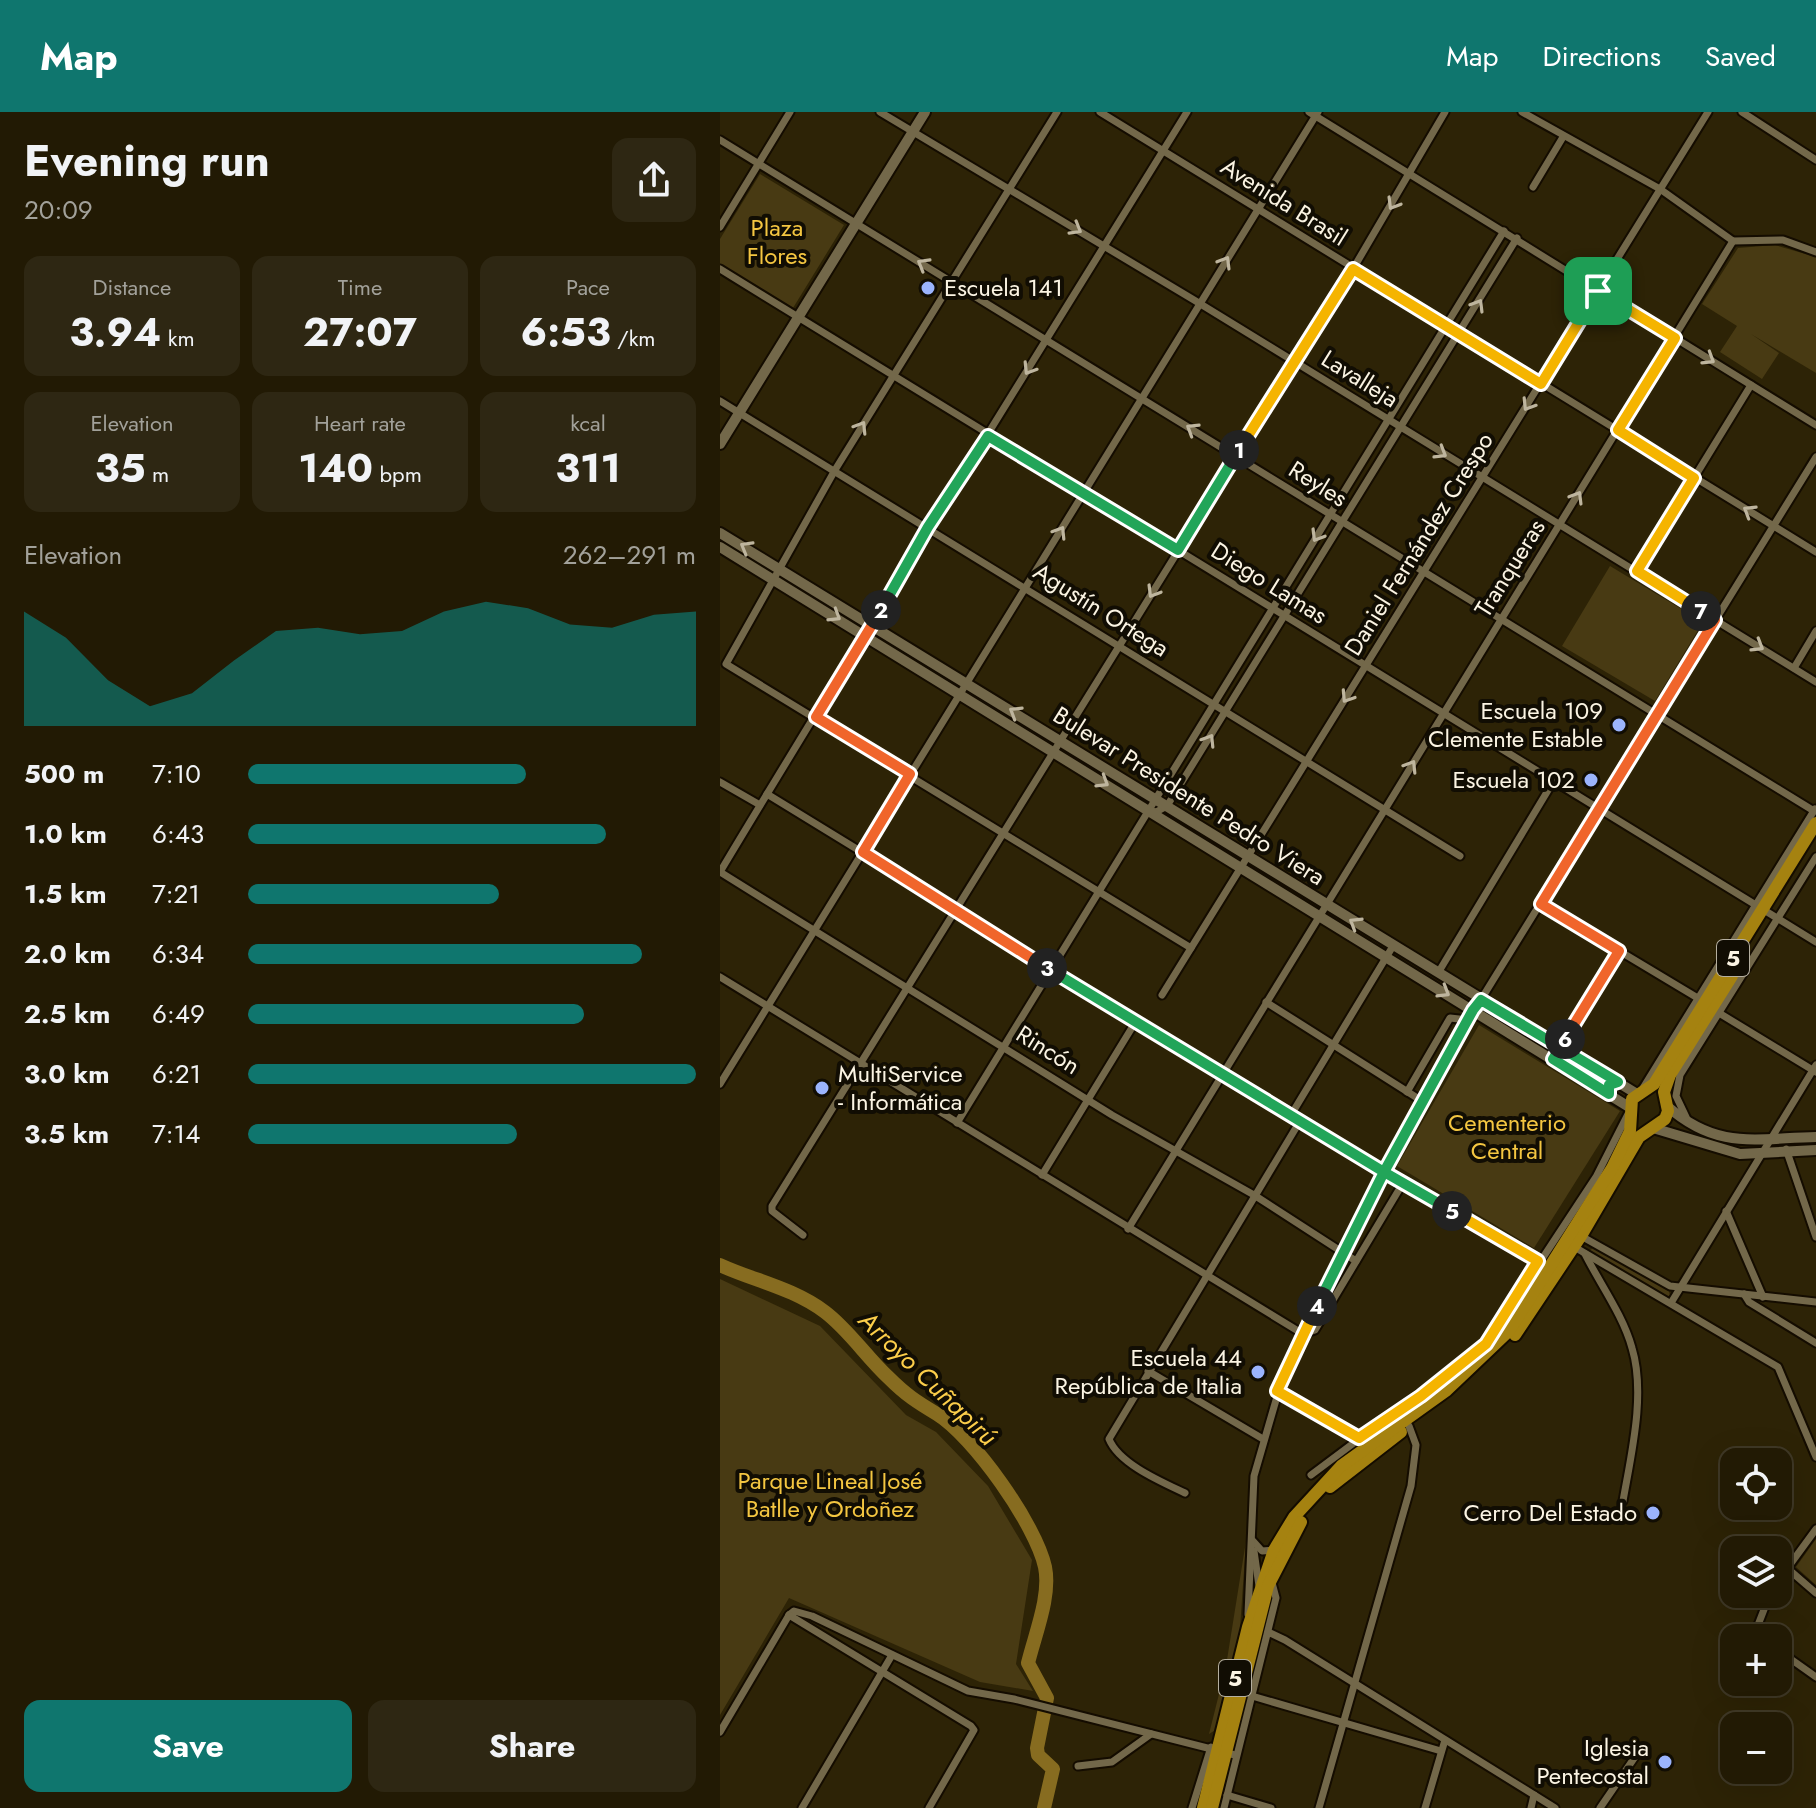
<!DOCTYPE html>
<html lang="en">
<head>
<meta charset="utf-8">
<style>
	body { margin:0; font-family:Jost,sans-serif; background:#2e2713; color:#f1f3f6; height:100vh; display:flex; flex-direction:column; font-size:30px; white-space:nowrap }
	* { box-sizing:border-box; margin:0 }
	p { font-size:26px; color:#a2a19a }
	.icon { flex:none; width:44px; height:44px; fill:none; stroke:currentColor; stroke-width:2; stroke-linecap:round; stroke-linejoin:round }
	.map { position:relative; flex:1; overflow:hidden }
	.panel { display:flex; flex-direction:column; background:#221a04; width:720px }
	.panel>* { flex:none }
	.buttons { position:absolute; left:1000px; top:1336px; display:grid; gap:16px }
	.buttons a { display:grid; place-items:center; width:72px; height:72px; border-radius:16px; background:#221a04; box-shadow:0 8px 32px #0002,0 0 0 2px #3f3826; font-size:40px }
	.pin { position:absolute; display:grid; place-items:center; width:68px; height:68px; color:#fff; margin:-34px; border-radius:16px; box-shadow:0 4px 12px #0006 }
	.km { position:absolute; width:40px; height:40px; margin:-20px; border-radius:50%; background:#222; color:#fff; font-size:22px; line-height:40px; text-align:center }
	.round { display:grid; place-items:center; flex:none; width:84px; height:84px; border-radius:16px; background:#2e2713 }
	.head { display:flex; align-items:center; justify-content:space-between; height:136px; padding:0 24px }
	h1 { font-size:44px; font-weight:700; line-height:60px }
	.metrics { display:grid; grid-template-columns:repeat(3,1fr); gap:12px; height:136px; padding:8px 24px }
	.metrics div { display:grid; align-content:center; border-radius:16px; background:#2e2713; text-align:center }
	.metrics b { font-size:40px; font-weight:700 }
	.metrics small { font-size:22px; font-weight:400 }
	.metrics p { font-size:22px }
	.chart { height:224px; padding:16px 24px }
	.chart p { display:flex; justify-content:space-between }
	.chart svg { width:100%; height:144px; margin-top:8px; fill:#0f766e; opacity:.7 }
	.cta { display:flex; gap:16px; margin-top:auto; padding:16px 24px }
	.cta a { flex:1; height:92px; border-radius:16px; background:#0f766e; color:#fff; font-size:32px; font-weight:700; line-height:92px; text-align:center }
	.cta a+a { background:#2e2713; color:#f1f3f6 }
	ul { padding:0 24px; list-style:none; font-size:26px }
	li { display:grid; grid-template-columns:128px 96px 1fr; align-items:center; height:60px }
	li i { height:20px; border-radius:10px; background:#0f766e }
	header { display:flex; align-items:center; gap:48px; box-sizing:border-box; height:112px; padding:0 40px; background:#0f766e; color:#fff }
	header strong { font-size:38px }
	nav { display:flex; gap:44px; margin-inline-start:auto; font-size:28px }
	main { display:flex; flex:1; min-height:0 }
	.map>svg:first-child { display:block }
</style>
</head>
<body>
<header>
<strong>Map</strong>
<nav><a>Map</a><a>Directions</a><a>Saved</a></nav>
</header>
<main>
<section class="panel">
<div class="head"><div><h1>Evening run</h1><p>20:09</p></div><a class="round"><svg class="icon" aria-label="share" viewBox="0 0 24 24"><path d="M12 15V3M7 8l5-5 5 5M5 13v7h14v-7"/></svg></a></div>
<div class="metrics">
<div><p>Distance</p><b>3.94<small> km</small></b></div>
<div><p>Time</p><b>27:07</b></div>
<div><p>Pace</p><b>6:53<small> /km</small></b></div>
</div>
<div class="metrics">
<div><p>Elevation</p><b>35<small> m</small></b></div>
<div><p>Heart rate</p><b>140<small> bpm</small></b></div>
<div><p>kcal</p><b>311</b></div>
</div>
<div class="chart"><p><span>Elevation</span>262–291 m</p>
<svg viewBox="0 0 160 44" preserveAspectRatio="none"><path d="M0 44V9L10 17L20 30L30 38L40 34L50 24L60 15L70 14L80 16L90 15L100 9L110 6L120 8L130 13L140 14L150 10L160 9V44z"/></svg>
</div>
<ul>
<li><b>500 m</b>7:10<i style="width:62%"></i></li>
<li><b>1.0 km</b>6:43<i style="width:80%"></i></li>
<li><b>1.5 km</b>7:21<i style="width:56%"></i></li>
<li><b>2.0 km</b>6:34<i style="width:88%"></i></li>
<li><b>2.5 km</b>6:49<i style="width:75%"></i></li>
<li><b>3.0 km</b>6:21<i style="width:100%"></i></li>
<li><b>3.5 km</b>7:14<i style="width:60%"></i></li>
</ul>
<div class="cta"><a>Save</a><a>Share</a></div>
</section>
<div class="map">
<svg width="1096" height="1696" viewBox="0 0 1096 1696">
	<rect width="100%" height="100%" fill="#2d2306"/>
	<g fill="#483a13">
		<path d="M40 62 124 113 73 196 0 152V127Z"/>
		<path d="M1055 133 1096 145V261L1031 222 1059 241 1042 267 1000 240 1017 214 982 192 1018 136Z"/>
		<path d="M890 454 983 510 935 589 842 534Z"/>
		<path d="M759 913 900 999 814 1136 677 1054Z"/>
		<path d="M873 1136 949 1179 950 1184H944L869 1139Z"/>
		<path d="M0 1167 100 1214 186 1303 216 1320 268 1374 312 1448 296 1552 313 1579 260 1570 69 1486 0 1603Z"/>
		<path d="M1096 1427V1473L1076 1455Z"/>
		<path d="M526 1429 519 1531 497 1617 489 1622 506 1554Z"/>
	</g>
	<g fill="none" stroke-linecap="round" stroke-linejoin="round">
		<path stroke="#876c20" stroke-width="14" d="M0 1153C35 1169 73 1176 105 1200 129 1218 147 1246 169 1266 186 1283 197 1290 217 1302 253 1324 316 1413 325 1455 331 1484 315 1522 308 1551L327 1586 317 1636 318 1643 333 1657 324 1696"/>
		<defs>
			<g id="street">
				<path d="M160 0 474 188 1096 570"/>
				<path d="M337 0 115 358 6 552 471 836"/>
				<path d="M380 0 1096 440"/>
				<path d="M467 0C311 253 153 505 0 760L392 1003 534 1083 636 1149"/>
				<path d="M589 0 1096 313"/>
				<path d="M802 0 940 77 1013 129 1063 128 1096 140"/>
				<path d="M1022 0 1096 48"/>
				<path d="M0 28 1094 699"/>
				<path d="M813 75 843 25"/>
				<path d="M0 115 70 0"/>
				<path d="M0 157 1096 830"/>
				<path d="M0 289 740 744"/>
				<path d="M917 459 1031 273"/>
				<path d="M1074 556 1096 519"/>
				<path d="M0 670 40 693"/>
				<path d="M47 682 664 1060 818 1149"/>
				<path d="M431 699 436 700 447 694 797 126"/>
				<path d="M821 792 976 885"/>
				<path d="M718 861 833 670"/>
				<path d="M0 865 583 1222 595 1218 683 1071"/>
				<path d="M442 883 988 0"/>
				<path d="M546 890 702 989"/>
				<path d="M999 901 1096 960"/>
				<path d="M833 947 899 839"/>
				<path d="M0 972 598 0"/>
				<path d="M923 976 1095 697"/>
				<path d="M687 980 730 906 748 908"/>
				<path d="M571 1003 673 834"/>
				<path d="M966 1005 956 984 960 963 1096 745"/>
				<path d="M237 1011 784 119"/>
				<path d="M1066 1037 1096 1125"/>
				<path d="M322 1063 416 909"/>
				<path d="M1006 1099 1043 1185"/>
				<path d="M408 1117 1013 129"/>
				<path d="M83 1123 52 1099V1094L633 157 725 0"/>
				<path d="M861 1124 950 1174 1096 1190"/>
				<path d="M851 1133 1058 1255 1096 1345"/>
				<path d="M865 1142C880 1172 903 1203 912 1236 926 1282 911 1343 903 1389"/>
				<path d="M1024 1182 1029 1190 1096 1231"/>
				<path d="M951 1191 1096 953"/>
				<path d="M428 1259 543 1327"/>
				<path d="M557 1279 639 1326"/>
				<path d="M591 1363 766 1232 876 1065 908 1002"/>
				<path d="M465 1381C442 1370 399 1352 389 1327L580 1009"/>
				<path d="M533 1429 542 1439 554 1438"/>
				<path d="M534 1439 539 1474"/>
				<path d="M1067 1456 1096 1481"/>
				<path d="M1058 1469 1096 1417"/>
				<path d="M528 1502 534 1364 565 1257 720 954 1096 345"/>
				<path d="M69 1503 74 1499 92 1504 248 1579 294 1587 515 1643"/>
				<path d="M69 1503 251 1614 254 1618 209 1696"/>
				<path d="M548 1520 565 1528 835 1696"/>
				<path d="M1043 1526 1038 1513 1050 1482"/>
				<path d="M1058 1538 1096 1565"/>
				<path d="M532 1584 721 1639"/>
				<path d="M0 1620 69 1503"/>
				<path d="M358 1654 392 1650 431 1622"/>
				<path d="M507 1683 551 1696"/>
				<path d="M82 1696 172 1543"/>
				<path d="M472 1696 491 1635"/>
				<path d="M504 1696 556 1486 551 1467"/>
				<path d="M599 1696 691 1374 696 1333 689 1314"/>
				<path d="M705 1696 725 1628"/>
				<path d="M811 1696 814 1683"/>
				<path d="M880 1696 919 1639"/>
			</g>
			<g id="secondary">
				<path d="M0 332 205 0"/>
				<path d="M0 421 917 982"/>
				<path d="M0 435 909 995"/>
				<path d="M947 994C998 1039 1037 1026 1096 1025"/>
				<path d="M933 1016 1020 1042 1096 1038"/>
			</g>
			<g id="highway">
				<path d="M795 1223 861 1124 919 1025 945 1007 948 999 944 980 950 963 1012 864"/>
				<path d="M610 1375 681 1320"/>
				<path d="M483 1696 528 1515 554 1438 574 1405 621 1354 727 1278 789 1219 892 1056 910 1019 912 987 934 972 1096 711"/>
				<path d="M492 1696 548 1474 581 1410"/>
			</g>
		</defs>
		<use href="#street" stroke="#140c00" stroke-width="11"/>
		<use href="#secondary" stroke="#140c00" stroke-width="14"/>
		<use href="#highway" stroke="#140c00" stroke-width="16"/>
		<use href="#street" stroke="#73684a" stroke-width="7"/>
		<use href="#secondary" stroke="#73684a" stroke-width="10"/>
		<use href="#highway" stroke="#a58210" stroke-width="12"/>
	</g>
	<defs><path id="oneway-chevron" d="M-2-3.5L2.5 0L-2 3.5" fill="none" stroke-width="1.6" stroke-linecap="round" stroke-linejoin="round" transform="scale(2)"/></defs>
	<g stroke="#beb59e">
		<use href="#oneway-chevron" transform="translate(673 92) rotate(121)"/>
		<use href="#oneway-chevron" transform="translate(356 117) rotate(30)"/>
		<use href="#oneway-chevron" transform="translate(505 150) rotate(-59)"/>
		<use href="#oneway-chevron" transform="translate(203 152) rotate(-150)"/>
		<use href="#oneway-chevron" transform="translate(758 193) rotate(-59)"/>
		<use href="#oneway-chevron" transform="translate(989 247) rotate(32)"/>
		<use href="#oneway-chevron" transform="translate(309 257) rotate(122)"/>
		<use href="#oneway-chevron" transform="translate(808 293) rotate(122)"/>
		<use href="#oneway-chevron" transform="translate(141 315) rotate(-58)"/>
		<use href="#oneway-chevron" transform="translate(472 317) rotate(-148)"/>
		<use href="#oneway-chevron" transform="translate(721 341) rotate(31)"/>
		<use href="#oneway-chevron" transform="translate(857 385) rotate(-59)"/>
		<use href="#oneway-chevron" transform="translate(1029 399) rotate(-148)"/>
		<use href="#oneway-chevron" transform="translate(340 420) rotate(-58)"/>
		<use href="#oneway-chevron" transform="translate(597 424) rotate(121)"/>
		<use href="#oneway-chevron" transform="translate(26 435) rotate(-150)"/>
		<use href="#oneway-chevron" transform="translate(433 480) rotate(121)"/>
		<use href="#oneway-chevron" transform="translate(115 504) rotate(32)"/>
		<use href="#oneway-chevron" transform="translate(1038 534) rotate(31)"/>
		<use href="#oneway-chevron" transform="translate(627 585) rotate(123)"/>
		<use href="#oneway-chevron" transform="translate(295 600) rotate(-148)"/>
		<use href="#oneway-chevron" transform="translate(489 628) rotate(-58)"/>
		<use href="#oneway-chevron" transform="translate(691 654) rotate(-58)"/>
		<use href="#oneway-chevron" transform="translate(383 670) rotate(32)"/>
		<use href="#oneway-chevron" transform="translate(635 811) rotate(-148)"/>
		<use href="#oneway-chevron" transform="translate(724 880) rotate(31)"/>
	</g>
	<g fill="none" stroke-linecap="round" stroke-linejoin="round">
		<defs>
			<path id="split-1" d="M519 338 633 157 821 272 878 179"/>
			<path id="split-2" d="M161 498 208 415 268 324 458 438 519 338"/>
			<path id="split-3" d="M161 498 96 605 190 662 143 740 327 856"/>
			<path id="split-4" d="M327 856 664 1060 597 1194"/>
			<path id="split-5" d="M597 1194 557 1279 639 1326 701 1284 766 1232 818 1149 732 1099"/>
			<path id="split-6" d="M732 1099 664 1060 753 898 761 888 898 970 889 973V982L833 947 845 927"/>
			<path id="split-7" d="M845 927 899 839 821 792 995 508 981 499"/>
			<path id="split-8" d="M878 179 955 226 898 318 974 366 917 459 981 499"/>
		</defs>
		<use href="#split-1" stroke="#fff" stroke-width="16"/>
		<use href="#split-2" stroke="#fff" stroke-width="16"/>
		<use href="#split-3" stroke="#fff" stroke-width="16"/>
		<use href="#split-4" stroke="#fff" stroke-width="16"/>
		<use href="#split-5" stroke="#fff" stroke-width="16"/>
		<use href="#split-6" stroke="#fff" stroke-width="16"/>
		<use href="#split-7" stroke="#fff" stroke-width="16"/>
		<use href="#split-8" stroke="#fff" stroke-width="16"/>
		<use href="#split-1" stroke="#f5b400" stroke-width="10"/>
		<use href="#split-2" stroke="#22a559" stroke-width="10"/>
		<use href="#split-3" stroke="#f0652b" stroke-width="10"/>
		<use href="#split-4" stroke="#22a559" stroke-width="10"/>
		<use href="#split-5" stroke="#f5b400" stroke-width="10"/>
		<use href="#split-6" stroke="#22a559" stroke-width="10"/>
		<use href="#split-7" stroke="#f0652b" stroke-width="10"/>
		<use href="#split-8" stroke="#f5b400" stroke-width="10"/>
	</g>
	<g fill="#9bb4fd" stroke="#110d03" stroke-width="3">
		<circle cx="208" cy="176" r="8"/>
		<circle cx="899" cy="613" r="8"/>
		<circle cx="871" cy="668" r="8"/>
		<circle cx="102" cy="976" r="8"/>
		<circle cx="538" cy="1260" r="8"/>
		<circle cx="933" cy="1401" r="8"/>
		<circle cx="945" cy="1650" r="8"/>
	</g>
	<g text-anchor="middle" stroke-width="8" stroke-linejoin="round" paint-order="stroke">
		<g fill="#110d03" stroke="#b5afa0" stroke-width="2">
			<rect x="997" y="828" width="32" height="36" rx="6"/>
			<rect x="499" y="1548" width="32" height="36" rx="6"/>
		</g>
		<g font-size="22" font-weight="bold" fill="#fbf4e3">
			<text x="1013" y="854">5</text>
			<text x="515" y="1574">5</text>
		</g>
		<g font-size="24" fill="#fbf4e3" stroke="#110d03">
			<text transform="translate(564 90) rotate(32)" y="8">Avenida Brasil</text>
			<text transform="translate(640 267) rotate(32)" y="8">Lavalleja</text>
			<text transform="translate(598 372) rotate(32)" y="8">Reyles</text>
			<text transform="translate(699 432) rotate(-58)" y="8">Daniel Fernández Crespo</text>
			<text transform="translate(790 456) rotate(-58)" y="8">Tranqueras</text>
			<text transform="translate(549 471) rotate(32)" y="8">Diego Lamas</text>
			<text transform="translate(381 498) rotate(32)" y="8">Agustín Ortega</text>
			<text transform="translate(469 684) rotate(32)" y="8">Bulevar Presidente Pedro Viera</text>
			<text transform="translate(328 938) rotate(32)" y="8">Rincón</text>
		</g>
		<g font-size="24" fill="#f4c641" stroke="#110d03">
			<text x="57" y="124">Plaza<tspan x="57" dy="28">Flores</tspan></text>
			<text x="787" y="1019">Cementerio<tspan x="787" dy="28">Central</tspan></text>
			<text x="110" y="1377">Parque Lineal José<tspan x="110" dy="28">Batlle y Ordoñez</tspan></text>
		</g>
		<g font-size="24" fill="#fbf4e3" stroke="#110d03" text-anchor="end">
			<text x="224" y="184" text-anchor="start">Escuela 141</text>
			<text x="883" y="607">Escuela 109<tspan x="883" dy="28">Clemente Estable</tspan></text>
			<text x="855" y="676">Escuela 102</text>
			<text x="118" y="970" text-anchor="start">MultiService<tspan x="118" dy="28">- Informática</tspan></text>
			<text x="522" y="1254">Escuela 44<tspan x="522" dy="28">República de Italia</tspan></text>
			<text x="917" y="1409">Cerro Del Estado</text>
			<text x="929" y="1644">Iglesia<tspan x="929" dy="28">Pentecostal</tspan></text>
		</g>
		<g font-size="26" font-style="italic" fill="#fcce4a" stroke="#110d03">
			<text transform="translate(208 1266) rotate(44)" y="9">Arroyo Cuñapirú</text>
		</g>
	</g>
</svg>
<div class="buttons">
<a><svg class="icon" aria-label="locate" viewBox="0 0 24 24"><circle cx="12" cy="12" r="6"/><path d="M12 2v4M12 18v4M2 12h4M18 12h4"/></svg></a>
<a><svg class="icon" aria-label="layers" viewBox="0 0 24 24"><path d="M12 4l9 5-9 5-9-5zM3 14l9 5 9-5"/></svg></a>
<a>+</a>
<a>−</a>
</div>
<div class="pin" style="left:878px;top:179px;background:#1e9e55"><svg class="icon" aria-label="arrive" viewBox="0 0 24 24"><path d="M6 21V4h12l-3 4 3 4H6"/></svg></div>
<b class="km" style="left:519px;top:338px">1</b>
<b class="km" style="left:161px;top:498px">2</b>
<b class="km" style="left:327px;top:856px">3</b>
<b class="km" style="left:597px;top:1194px">4</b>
<b class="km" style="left:732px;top:1099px">5</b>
<b class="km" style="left:845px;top:927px">6</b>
<b class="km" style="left:981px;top:499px">7</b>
</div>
</main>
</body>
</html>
